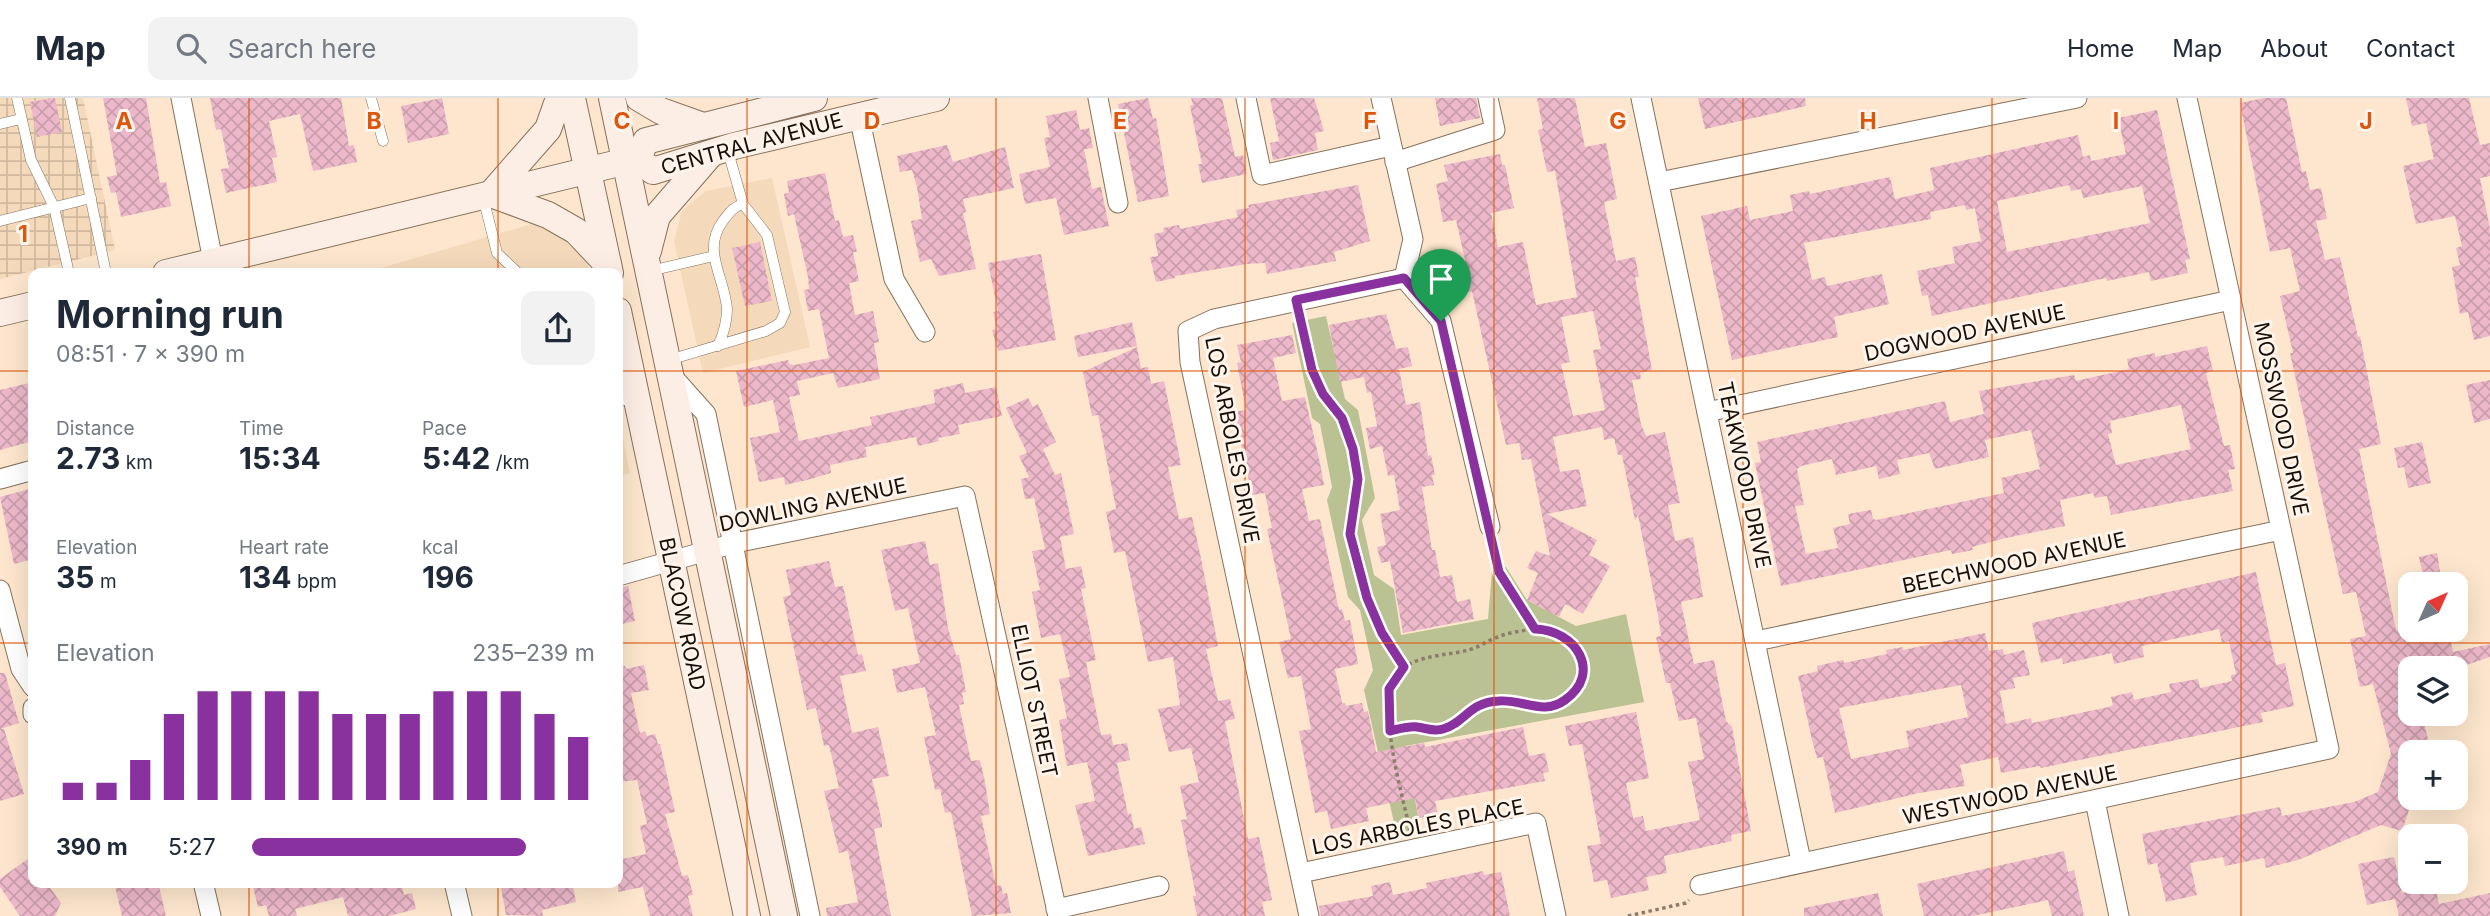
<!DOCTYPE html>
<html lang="en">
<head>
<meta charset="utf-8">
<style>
	body { margin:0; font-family:Inter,sans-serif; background:#f2f2f3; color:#1f2937; height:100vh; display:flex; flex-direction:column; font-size:26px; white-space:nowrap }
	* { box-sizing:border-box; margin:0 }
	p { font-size:23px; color:#747a83 }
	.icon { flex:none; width:38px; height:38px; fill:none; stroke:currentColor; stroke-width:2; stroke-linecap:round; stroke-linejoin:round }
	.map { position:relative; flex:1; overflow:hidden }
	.side { position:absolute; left:28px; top:170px; width:595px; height:620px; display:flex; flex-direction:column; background:#fff; border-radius:14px; box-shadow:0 7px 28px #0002 }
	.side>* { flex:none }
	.needle { width:46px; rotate:45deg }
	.fabs { position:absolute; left:2398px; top:474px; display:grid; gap:14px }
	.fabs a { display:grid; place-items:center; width:70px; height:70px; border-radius:14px; background:#fff; box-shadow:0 7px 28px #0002; font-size:35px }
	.pin { position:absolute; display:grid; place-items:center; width:60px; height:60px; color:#fff; margin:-72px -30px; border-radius:50% 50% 50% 0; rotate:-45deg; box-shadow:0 0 7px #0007 }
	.pin .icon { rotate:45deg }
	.round { display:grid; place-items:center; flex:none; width:74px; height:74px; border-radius:14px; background:#f2f2f3 }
	.overview { display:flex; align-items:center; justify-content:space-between; height:119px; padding:0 28px }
	h1 { font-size:38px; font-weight:700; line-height:52px }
	.figures { display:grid; grid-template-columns:repeat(3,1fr); gap:10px; height:119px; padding:7px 28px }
	.figures div { display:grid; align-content:center }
	.figures b { font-size:30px; font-weight:700 }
	.figures small { font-size:19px; font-weight:400 }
	.figures p { font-size:19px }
	.chart { height:196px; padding:14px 28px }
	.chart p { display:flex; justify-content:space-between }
	.chart svg { width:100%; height:126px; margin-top:7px; stroke:#89329f; stroke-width:6 }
	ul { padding:0 28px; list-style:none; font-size:23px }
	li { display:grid; grid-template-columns:112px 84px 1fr; align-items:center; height:52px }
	li i { height:18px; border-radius:9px; background:#89329f }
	header { display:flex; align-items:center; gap:42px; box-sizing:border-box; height:98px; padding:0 35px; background:#fff; border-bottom:2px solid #e0e1e3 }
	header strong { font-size:33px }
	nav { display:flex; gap:38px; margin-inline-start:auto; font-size:24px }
	.search { width:490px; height:63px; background:#f2f2f3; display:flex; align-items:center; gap:18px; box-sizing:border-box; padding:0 24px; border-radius:14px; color:#747a83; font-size:26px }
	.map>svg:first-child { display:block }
</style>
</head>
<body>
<header>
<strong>Map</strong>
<div class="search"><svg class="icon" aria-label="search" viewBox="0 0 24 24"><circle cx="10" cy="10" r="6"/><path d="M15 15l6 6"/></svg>Search here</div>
<nav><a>Home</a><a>Map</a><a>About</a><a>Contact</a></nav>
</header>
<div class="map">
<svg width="2490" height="818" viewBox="0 0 2490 818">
	<defs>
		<pattern id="industrial-grid" width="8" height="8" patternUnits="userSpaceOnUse" patternTransform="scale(1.75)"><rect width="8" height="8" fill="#f5d9bb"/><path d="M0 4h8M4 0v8" fill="none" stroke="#d1b99f"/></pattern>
		<pattern id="building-cross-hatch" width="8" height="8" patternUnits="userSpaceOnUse" patternTransform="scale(1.75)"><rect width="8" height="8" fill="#edb9ca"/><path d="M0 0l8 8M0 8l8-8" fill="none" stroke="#ca9eac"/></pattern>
	</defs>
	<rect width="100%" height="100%" fill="#fde6cd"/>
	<g fill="#f5d9bb">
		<path d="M772 80 810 249 703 275 674 143 682 113 706 93Z"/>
		<path d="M542 123 570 137 587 163 590 175H364Z"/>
		<path d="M618 313 630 375 618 378Z"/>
	</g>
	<path fill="url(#industrial-grid)" d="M0 0H83L115 152 0 181Z"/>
	<path fill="#bac294" d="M1326 218 1345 301 1358 312 1375 400 1362 422 1374 477 1394 491 1401 537 1488 521 1492 472 1506 469 1527 502 1576 528 1626 516 1644 604 1405 648 1421 733 1397 738 1364 592 1373 572 1360 512 1348 499 1327 402 1332 389 1320 326 1312 320 1292 225Z"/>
	<g fill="url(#building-cross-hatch)" fill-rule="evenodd">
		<path d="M55 0 62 34 37 39 30 4Z"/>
		<path d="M103 0H146L160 85 166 84 171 108 121 119 116 94 111 95 107 79 117 77Z"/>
		<path d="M210 0H341L349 48 354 47 357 64 313 73 300 16 269 23 277 59 272 60 277 84 226 95 221 71 229 70 221 31 216 32Z"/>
		<path d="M442 0 449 36 408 45 401 8Z"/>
		<path d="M1148 0 1153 21 1156 20 1169 98 1138 104 1118 6Z"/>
		<path d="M1191 0H1222L1235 59 1243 57 1247 76 1202 85 1198 66H1202L1190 8 1193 7Z"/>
		<path d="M1270 0H1314L1324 33 1315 35 1318 52 1273 62 1270 45 1279 43Z"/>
		<path d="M1435 0H1476L1480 20 1440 28Z"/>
		<path d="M1537 0H1575L1585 49 1606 45 1617 101 1604 104 1616 163 1635 159 1639 179H1635L1652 272 1640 275 1641 281 1632 282 1641 326 1646 338 1665 334 1680 405 1668 407 1675 443 1693 439 1703 499 1681 504 1691 553 1694 566 1714 562 1726 623 1732 629 1751 733 1731 737 1732 743 1664 758 1667 775 1646 779 1649 792 1611 800 1607 782 1594 784 1587 748 1601 746 1582 646 1569 648 1565 628 1636 614 1649 680 1626 685 1633 720 1643 718 1646 733 1700 722 1688 664 1704 661 1696 620 1679 623 1670 585H1666L1656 539 1661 538 1658 517 1638 417 1635 422 1622 357H1618L1614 340 1604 342 1602 329 1553 339 1560 374 1579 371 1587 408 1547 416 1597 442 1589 457 1610 468 1583 516 1565 506 1559 519 1527 502 1538 475 1527 470 1536 453 1550 458 1531 361 1522 362 1519 345 1506 347 1472 193 1459 196 1455 177 1468 175 1456 122 1443 124 1436 86 1448 83 1444 67 1500 56 1502 67H1505L1514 110 1491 115 1498 149 1523 144 1536 207 1577 199 1555 73 1547 74 1538 32 1543 31ZM1593 213 1601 251 1593 252 1605 312 1573 318 1561 266 1570 264 1561 219Z"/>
		<path d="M1698 0H1805L1806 8 1705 31Z"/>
		<path d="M2264 0H2286L2302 74 2306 73 2310 92 2321 90 2327 121 2316 123 2325 162 2340 159 2358 239 2360 238 2381 346 2359 351 2396 532 2403 530 2406 545 2449 536 2453 554 2490 546V559L2457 570H2410V616H2422L2431 654H2410V700H2413L2402 733 2381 727 2298 762 2266 770 2264 760 2225 768 2223 759 2190 765 2197 797 2166 804 2157 765 2148 767 2142 736 2280 709 2282 718 2354 704 2378 694 2391 656 2373 586 2360 589 2350 541 2366 538 2356 494 2343 496 2290 255H2293L2280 198 2300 193 2290 150 2270 154 2240 5Z"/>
		<path d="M2406 0H2469L2480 47 2490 45V78L2480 80 2490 131V238L2474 242 2468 214 2460 216 2452 169 2460 167 2456 150 2462 148 2455 118 2416 126 2403 68 2434 61 2426 25 2412 28Z"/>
		<path d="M1076 12 1080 32 1089 30 1093 50 1084 51 1092 91 1101 89 1109 128 1064 137 1056 100 1025 106 1019 76 1050 69 1044 40 1050 39 1046 18Z"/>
		<path d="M2157 12 2190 161 2185 162 2188 175 2151 183 2149 174 2107 183 2106 180 1932 218 1928 197 1922 198 1917 173 1955 165 1952 149 1981 143 1975 110 1966 112 1965 107 1930 114 1931 121 1804 145 1812 182 1825 179 1827 188 1882 176 1889 206 1834 219 1838 239 1732 262 1701 118 1747 108 1750 122 1793 113 1790 97 1809 93 1810 96 1890 79 1895 101 1934 92 1930 70 2078 37 2083 59 2090 57 2091 63 2126 56 2118 20ZM2069 87 2071 93 2081 91 2083 100 2142 88 2150 125 2007 154 1997 103Z"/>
		<path d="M947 47 953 64 1005 49 1014 90 963 101 966 114 963 115 976 171 939 178 931 161 920 164 911 123 922 121 917 89 912 72 900 74 897 58Z"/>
		<path d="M825 75 835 123 839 122 843 139 853 137 857 154H853L859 183 849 185 855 217 873 213 879 244 874 245 880 281 838 290 833 275 797 283 800 297 789 299 799 343 872 327 870 319 935 305 933 292 963 285 965 295 996 289 1002 318 958 327 960 336 938 340 939 343 918 348 916 339 865 349 867 359 830 367 831 375 807 382 785 387 784 379 759 384 750 340 780 334 773 302 744 309 736 273 788 262 789 266 794 267 829 260 819 211 808 213 804 192 809 191 808 179 794 116 788 118 784 96 789 95 787 83Z"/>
		<path d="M1358 87 1370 143 1334 154 1336 163 1267 176 1265 165 1247 166 1175 178V180L1156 184 1150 159 1158 158 1154 136 1164 134 1163 130 1179 127 1180 131 1238 119 1236 112 1249 110 1248 107Z"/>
		<path d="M760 144 772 203 745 208 732 150Z"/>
		<path d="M1041 156 1056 242 998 253 992 232 997 231 993 214 998 213 988 165Z"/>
		<path d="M1386 216 1396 251 1408 249 1412 268 1399 271 1406 307 1420 304 1428 358 1431 357 1435 377H1432L1434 387 1422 389 1432 452H1435L1440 479 1452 477 1457 504 1470 501 1474 521 1403 535 1390 463 1381 465 1377 449 1386 447 1380 416 1400 412 1394 377 1388 378 1382 348 1370 351 1366 330 1377 328 1371 294 1367 295 1364 279 1340 284 1329 227Z"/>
		<path d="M1132 224 1137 248 1078 259 1074 238Z"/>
		<path d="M1292 237 1296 255 1273 260 1282 303 1305 299 1320 365 1324 387 1302 391 1309 423 1320 421 1339 512 1342 511 1345 523 1350 522 1358 566 1335 571 1342 605H1345L1346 608 1362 605 1364 614 1368 613 1376 654 1424 645 1425 649 1523 629 1529 658 1545 655 1549 674 1543 675 1545 683 1435 703 1438 716 1419 720 1415 700 1366 710 1369 723 1331 731 1327 713 1315 715 1299 633 1311 631 1301 578 1288 580 1279 544 1291 541 1267 431 1272 430 1265 395 1252 397 1234 314 1246 312 1237 265 1241 264 1237 247Z"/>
		<path d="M2207 248 2213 273 2206 275 2224 348 2230 347 2235 371 2228 372 2233 393 2111 417 2107 398 2095 400 2093 395 2060 402 2065 428 2006 440 1972 449 1973 452 1952 456 1951 452 1781 488 1755 365 1761 364 1757 344 1945 303 1950 324 1984 316 1979 293 2074 277 2076 283 2129 271 2127 261 2155 255V259ZM2181 307 2191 351 2116 367 2108 336 2112 335 2110 323ZM2031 332 2040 371 2001 380 2004 395 1876 422 1873 421 1871 412 1848 416 1850 426 1833 430 1838 450 1806 456 1795 408 1804 407 1797 371 1801 368 1832 361 1836 377 1876 368 1879 381 1900 376 1897 362 1929 355 1935 371 1989 359 1985 342Z"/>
		<path d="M1137 249 1141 270 1148 269 1151 286 1164 283 1181 367 1168 369 1179 421 1192 419 1202 465 1218 548 1206 551 1218 603 1230 601 1235 621 1225 623 1248 741 1259 739 1263 757 1272 802 1262 804 1265 818H1197L1193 798H1196L1181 722 1187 721 1180 688 1199 684 1191 650 1169 654 1158 611 1180 607 1173 559 1148 564 1125 453 1114 455 1106 414 1116 411 1098 317 1092 318 1083 274Z"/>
		<path d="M2490 282V321L2474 325 2466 287Z"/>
		<path d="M33 284V343L0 352V292Z"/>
		<path d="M1028 300 1033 309 1038 306 1056 344 1043 351 1055 377 1061 375 1074 436 1060 439 1066 471 1081 468 1086 490 1081 491 1096 562 1086 564 1101 637 1111 636 1113 647 1127 645 1130 662 1117 665 1128 716 1131 715 1134 731 1141 729 1145 746 1088 758 1075 707 1095 703 1087 664 1067 668 1059 622 1067 620 1059 581 1070 579 1060 536 1041 540 1032 494 1040 492 1032 453 1045 451 1034 400 1025 401 1021 381 1029 379 1019 358 1027 355 1006 310Z"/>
		<path d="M2422 344 2431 385 2408 390 2404 369 2398 370 2394 350Z"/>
		<path d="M33 390V461L14 466 0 399Z"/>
		<path d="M925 443 930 467 938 465 948 530 956 557H959L966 594 962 595 964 606 959 607 971 663 980 662 985 684 990 716 981 718 996 788 1001 787 1003 796 1007 795 1011 815 972 818 951 714 945 715 940 691 935 692 924 639 936 637 925 589 897 595 892 571 920 565 908 510 895 513 881 452Z"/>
		<path d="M2437 455 2442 486H2425L2419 459Z"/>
		<path d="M829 463 835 489 843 488 858 557 862 556 866 573 840 578 852 635 878 629 889 678 872 681 882 724V729L874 731 891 818H827L826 810 858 804 848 753 839 755 824 693 839 690 829 647 824 648 816 610 807 612 783 499 791 497 786 472Z"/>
		<path d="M2256 474 2276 567 2285 565 2294 608 2261 615 2263 624 2041 670 2040 668 2001 675 1998 659 1960 667 1965 688 1919 695 1835 715 1823 659 1817 660 1812 642 1798 578 1818 573 1817 568 1843 562 1844 565 1887 556 1886 552 1903 549V552L1985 535 1989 553 2003 551 2004 557 2024 552 2030 577 2013 580 2015 590 2000 593 2006 626 2031 620 2032 625 2109 609 2113 607 2111 599 2132 594 2134 602 2171 594 2169 586 2198 581 2200 590 2232 583 2231 577 2236 576 2229 543 2222 545 2219 531 2142 548 2144 559 2114 566 2112 555 2063 566 2062 560 2041 565 2032 525ZM1961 587 1968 619 1906 633 1909 649 1851 661 1839 610Z"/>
		<path d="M628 488 635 523 618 527V490Z"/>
		<path d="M644 567 649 592 631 595 640 635 645 633 647 638 655 636 658 646H660L675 714 665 716 682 778 688 777 693 797 688 798 693 818H650L643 789 618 794V762L646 756 640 728 647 726 637 682 618 684V569L625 568 626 571Z"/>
		<path d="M0 575H5L19 625 0 631Z"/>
		<path d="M0 631H4L24 696 0 703Z"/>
		<path d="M2064 753 2068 774 2074 772 2084 818H2052L2048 802 1973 818H1924L1917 786Z"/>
		<path d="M33 757V784H46L61 805 55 818H20L0 789V781Z"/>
		<path d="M2394 759 2402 795 2435 788 2439 806 2490 795V818H2399L2395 801 2367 807 2358 766Z"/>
		<path d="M1483 773 1484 777 1501 774 1510 818H1321L1319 808 1373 798 1371 788 1390 784 1393 797 1427 790 1426 785Z"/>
		<path d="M114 784H158L166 818H122Z"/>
		<path d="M252 784H401L404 797 412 795 416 811 389 818H348L343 799 295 811 297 818H269L266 807 258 809Z"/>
		<path d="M500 784H572L576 804 542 812 543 818 506 817Z"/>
		<path d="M1878 795 1883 818H1804V810Z"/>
	</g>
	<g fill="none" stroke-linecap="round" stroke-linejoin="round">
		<defs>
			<g id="service">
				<path d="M17 0 31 62 54 109 69 175"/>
				<path d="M70 0 106 175"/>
				<path d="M371 0 383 43"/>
				<path d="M0 26 21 21"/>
				<path d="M483 99 497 155 518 175"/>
				<path d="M0 123 91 100"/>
				<path d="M650 173 714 158"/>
				<path d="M718 248C724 235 727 225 727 211 725 180 701 152 723 123 730 114 733 109 743 106"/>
				<path d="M669 262 766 233 780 225 785 214 767 137 743 106 727 50"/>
				<path d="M618 303 636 300"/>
			</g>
			<g id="minor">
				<path d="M181 0 213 163"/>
				<path d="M1098 0 1118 105"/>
				<path d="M1246 0 1262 77 1391 48"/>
				<path d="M1381 0 1413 141 1404 180"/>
				<path d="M1641 0 1801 763"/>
				<path d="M859 18 894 181 925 234"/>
				<path d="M1395 64 1495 32 1488 0"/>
				<path d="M1659 84 2077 0"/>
				<path d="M1404 180 1441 223 1490 429"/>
				<path d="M673 279 706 316 810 818"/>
				<path d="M1707 314 2231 202"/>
				<path d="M0 381 33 372"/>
				<path d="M618 478 735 445 965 398 1058 818"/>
				<path d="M0 492 21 571 33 589"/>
				<path d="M1756 543 2281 432"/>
				<path d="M33 610V616"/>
				<path d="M2095 703 2119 818"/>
				<path d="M1301 775 1536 725 1556 818"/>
				<path d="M203 784 211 818"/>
				<path d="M454 784 462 818"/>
				<path d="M1700 787 2329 651 2187 0"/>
				<path d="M1056 811 1159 788"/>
				<path d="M1309 818 1190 264 1188 233 1214 221 1404 180"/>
			</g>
			<g id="secondary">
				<path d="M572 0 610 175"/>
				<path d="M612 0 784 818"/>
				<path d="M639 0 661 13 703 28"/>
				<path d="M814 0 646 43 637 61 653 73 734 48 936 0"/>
				<path d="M491 96 548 117 576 133 608 167"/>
				<path d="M491 96 548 31 559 0"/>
				<path d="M648 153 657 118 709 58"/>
				<path d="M166 175 627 63"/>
				<path d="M618 213 747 818"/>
				<path d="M0 215 33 207"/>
			</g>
		</defs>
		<use href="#service" stroke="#86725c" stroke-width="11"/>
		<use href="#minor" stroke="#86725c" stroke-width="21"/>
		<use href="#secondary" stroke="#86725c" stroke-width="28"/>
		<g stroke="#8b7c6b" stroke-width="3.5" stroke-dasharray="3.5 3.5" stroke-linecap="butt">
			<path d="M1301 222 1312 272 1323 296 1342 320 1353 351 1358 381 1350 436 1367 500 1382 535 1404 569"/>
			<path d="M1390 633 1410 629 1442 632 1479 606 1496 603 1526 605 1536 611 1556 607 1566 602 1579 585 1581 563 1575 546 1556 533 1535 531"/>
			<path d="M1410 733C1403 696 1369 592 1406 568 1423 557 1450 557 1469 552 1480 549 1488 542 1498 539 1509 534 1522 533 1535 531L1499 474 1494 449"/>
			<path d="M1628 818 1686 805 1689 802"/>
		</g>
		<use href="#service" stroke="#fff" stroke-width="10"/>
		<use href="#minor" stroke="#fff" stroke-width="19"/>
		<use href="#secondary" stroke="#fceee4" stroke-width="26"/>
	</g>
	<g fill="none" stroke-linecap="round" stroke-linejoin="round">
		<defs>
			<path id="route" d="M1404 180 1441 223 1499 474 1535 531C1576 532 1603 575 1565 602 1543 618 1523 601 1499 603 1469 604 1465 625 1443 631 1434 634 1426 630 1417 629 1408 628 1399 631 1390 633L1389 591 1404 569 1382 535 1367 500 1350 436 1358 381 1353 351 1342 320 1323 296 1312 272 1296 202Z"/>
		</defs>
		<use href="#route" stroke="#fff" stroke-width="14"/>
		<use href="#route" stroke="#89329f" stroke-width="9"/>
	</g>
	<path fill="none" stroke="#de550c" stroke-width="2" stroke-opacity="0.55" d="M249 0V175M498 0V175M747 0V818M996 0V818M1245 0V818M1494 0V818M1743 0V818M1992 0V818M2241 0V818M0 273H33M618 273H2490M0 545H33M618 545H2490M249 784V818M498 784V818"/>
	<g text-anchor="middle" stroke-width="6" stroke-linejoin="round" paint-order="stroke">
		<g font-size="21" fill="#171007" stroke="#fff5ec">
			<text transform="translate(752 46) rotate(-15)" y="7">CENTRAL AVENUE</text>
			<text transform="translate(1965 235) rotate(-12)" y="7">DOGWOOD AVENUE</text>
			<text transform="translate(2281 321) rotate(78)" y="7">MOSSWOOD DRIVE</text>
			<text transform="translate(1232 342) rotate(79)" y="7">LOS ARBOLES DRIVE</text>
			<text transform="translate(1744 377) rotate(78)" y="7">TEAKWOOD DRIVE</text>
			<text transform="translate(813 407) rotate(-12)" y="7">DOWLING AVENUE</text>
			<text transform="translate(2014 465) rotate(-12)" y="7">BEECHWOOD AVENUE</text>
			<text transform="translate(682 516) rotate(78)" y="7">BLACOW ROAD</text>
			<text transform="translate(1034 603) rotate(78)" y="7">ELLIOT STREET</text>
			<text transform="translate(2010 697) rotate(-12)" y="7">WESTWOOD AVENUE</text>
			<text transform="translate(1418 729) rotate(-11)" y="7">LOS ARBOLES PLACE</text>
		</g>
	</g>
	<g font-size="23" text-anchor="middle" font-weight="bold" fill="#de550c" stroke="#fff5ec" stroke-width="6" stroke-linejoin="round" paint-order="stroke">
		<text x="124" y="31">A</text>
		<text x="374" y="31">B</text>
		<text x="622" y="31">C</text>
		<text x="872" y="31">D</text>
		<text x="1120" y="31">E</text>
		<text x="1370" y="31">F</text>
		<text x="1618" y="31">G</text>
		<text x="1868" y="31">H</text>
		<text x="2116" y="31">I</text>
		<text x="2366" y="31">J</text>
		<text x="23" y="144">1</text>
	</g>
</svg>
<div class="fabs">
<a><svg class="needle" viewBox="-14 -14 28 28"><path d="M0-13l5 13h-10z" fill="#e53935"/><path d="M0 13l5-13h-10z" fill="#747a83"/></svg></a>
<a><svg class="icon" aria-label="layers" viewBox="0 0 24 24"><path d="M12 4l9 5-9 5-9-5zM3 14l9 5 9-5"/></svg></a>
<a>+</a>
<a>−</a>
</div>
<div class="pin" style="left:1441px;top:223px;background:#1e9e55"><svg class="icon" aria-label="arrive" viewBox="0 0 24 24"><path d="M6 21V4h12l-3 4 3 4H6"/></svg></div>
<section class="side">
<div class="overview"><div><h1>Morning run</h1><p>08:51 · 7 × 390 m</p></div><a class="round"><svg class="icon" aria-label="share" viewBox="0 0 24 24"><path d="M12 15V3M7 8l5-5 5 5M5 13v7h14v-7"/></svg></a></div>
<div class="figures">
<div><p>Distance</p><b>2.73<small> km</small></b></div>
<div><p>Time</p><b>15:34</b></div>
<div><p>Pace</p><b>5:42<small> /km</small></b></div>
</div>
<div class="figures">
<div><p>Elevation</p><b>35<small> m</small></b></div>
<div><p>Heart rate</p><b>134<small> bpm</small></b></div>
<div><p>kcal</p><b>196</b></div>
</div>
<div class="chart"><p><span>Elevation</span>235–239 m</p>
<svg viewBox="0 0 160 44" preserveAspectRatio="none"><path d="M5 44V38M15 44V38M25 44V30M35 44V14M45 44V6M55 44V6M65 44V6M75 44V6M85 44V14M95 44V14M105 44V14M115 44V6M125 44V6M135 44V6M145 44V14M155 44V22"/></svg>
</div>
<ul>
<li><b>390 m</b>5:27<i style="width:80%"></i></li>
</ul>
</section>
</div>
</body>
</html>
